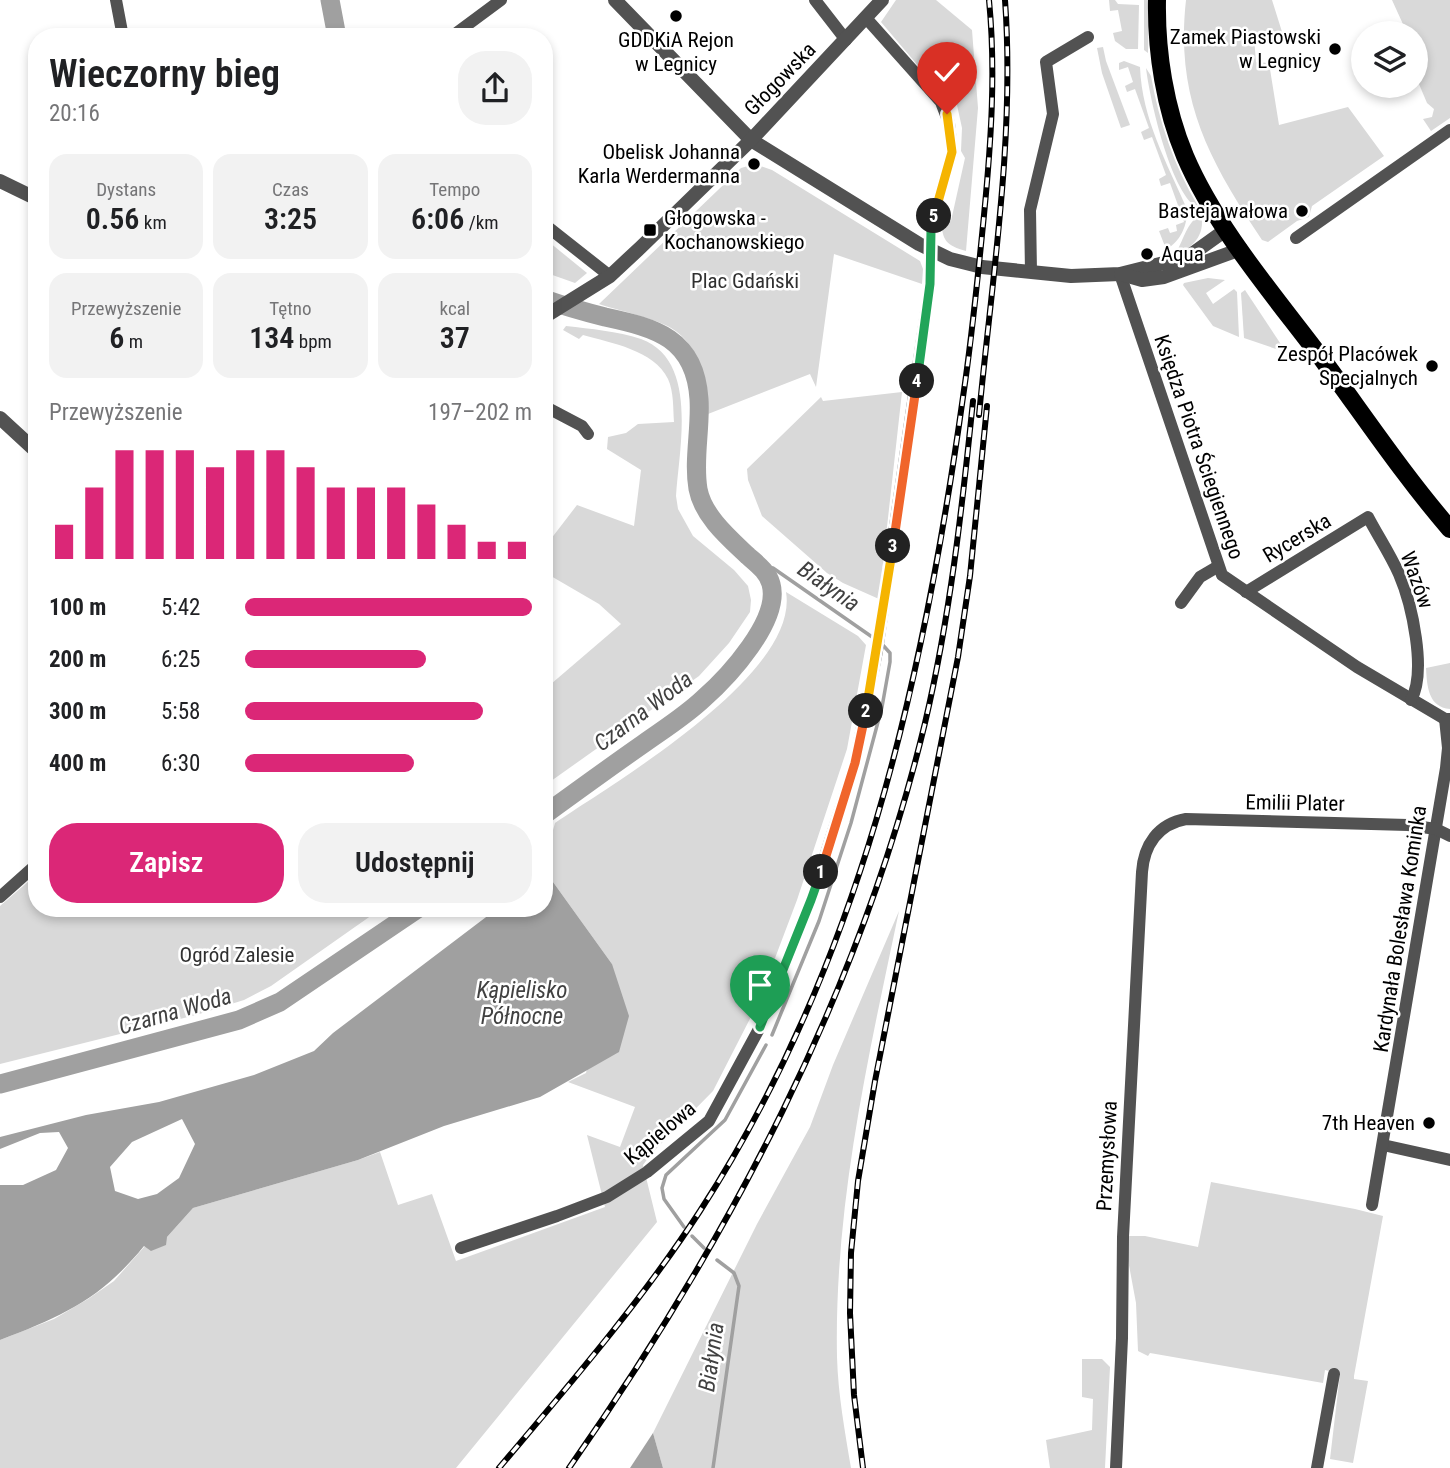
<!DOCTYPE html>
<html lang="pl">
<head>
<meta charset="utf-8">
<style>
	body { margin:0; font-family:"Roboto Condensed",sans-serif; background:#f2f2f2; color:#202124; height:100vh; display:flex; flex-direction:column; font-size:26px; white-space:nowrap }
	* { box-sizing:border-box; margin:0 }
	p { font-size:23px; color:#757577 }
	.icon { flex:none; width:38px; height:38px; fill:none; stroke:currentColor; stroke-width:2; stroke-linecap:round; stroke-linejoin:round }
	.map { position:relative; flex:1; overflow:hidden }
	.panel { position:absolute; left:28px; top:28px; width:525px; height:889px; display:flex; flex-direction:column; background:#fff; border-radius:28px; box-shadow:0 4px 10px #0003 }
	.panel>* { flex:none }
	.buttons { position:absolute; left:1351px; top:21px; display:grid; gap:14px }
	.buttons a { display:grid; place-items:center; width:77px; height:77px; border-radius:50%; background:#fff; box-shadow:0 4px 10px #0003; font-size:35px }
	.pin { position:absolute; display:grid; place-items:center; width:60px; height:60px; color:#fff; margin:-72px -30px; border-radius:50% 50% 50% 0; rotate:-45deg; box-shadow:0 0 7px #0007 }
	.pin .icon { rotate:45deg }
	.km { position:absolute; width:35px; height:35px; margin:-18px; border-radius:50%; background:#222; color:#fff; font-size:19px; line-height:35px; text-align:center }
	.round { display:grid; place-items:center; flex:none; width:74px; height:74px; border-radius:28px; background:#f2f2f2 }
	.headline { display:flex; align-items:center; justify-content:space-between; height:119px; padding:0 21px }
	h1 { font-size:38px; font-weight:600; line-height:52px }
	.metrics { display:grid; grid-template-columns:repeat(3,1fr); gap:10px; height:119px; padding:7px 21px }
	.metrics div { display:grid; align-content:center; border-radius:18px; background:#f2f2f2; text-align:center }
	.metrics b { font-size:30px; font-weight:600 }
	.metrics small { font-size:19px; font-weight:400 }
	.metrics p { font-size:19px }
	.chart { height:196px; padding:14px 21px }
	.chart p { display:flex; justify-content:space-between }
	.chart svg { width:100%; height:126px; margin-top:7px; stroke:#db2777; stroke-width:6 }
	.action { display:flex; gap:14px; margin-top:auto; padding:14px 21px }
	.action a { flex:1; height:80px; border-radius:28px; background:#db2777; color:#fff; font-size:28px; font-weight:600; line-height:80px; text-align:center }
	.action a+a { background:#f2f2f2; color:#202124 }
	ul { padding:0 21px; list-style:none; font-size:23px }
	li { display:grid; grid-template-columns:112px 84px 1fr; align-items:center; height:52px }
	li i { height:18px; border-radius:9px; background:#db2777 }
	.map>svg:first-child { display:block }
</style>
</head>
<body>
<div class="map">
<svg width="1450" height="1468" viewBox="0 0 1450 1468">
	<rect width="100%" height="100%" fill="#fff"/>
	<g fill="#d9d9d9">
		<path d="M896 0H936L972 30 978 108 966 251C947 246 941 240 942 220L951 221 965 158 961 151 962 128 957 105 920 68 881 22Z"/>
		<path d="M1109 0H1115L1118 4 1139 5 1138 49H1126L1115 41 1113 33 1122 31 1118 10 1110 11Z"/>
		<path d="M1144 0H1149L1148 53 1144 50Z"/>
		<path d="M1186 0H1272L1283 35 1254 37 1256 62 1269 63 1279 125 1348 107 1384 156 1312 206 1309 217 1297 221 1268 242 1262 240C1209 160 1175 99 1186 0Z"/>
		<path d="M1392 0H1450V118L1431 131 1423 119 1432 117 1434 109 1427 103 1416 77V33H1407Z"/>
		<path d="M1103 47 1106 61 1130 125 1121 128 1102 73 1097 48Z"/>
		<path d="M1124 61 1140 67C1142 119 1167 163 1187 209 1188 224 1180 243 1166 249L1159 231 1168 228 1170 233 1177 231 1176 225 1184 222 1170 183 1161 186 1159 179 1166 175 1152 137 1144 140 1141 132 1149 128 1135 89 1127 92 1125 86 1133 82 1128 67 1119 70V63Z"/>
		<path d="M1146 68 1151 76C1159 122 1174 166 1198 206L1196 207C1170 189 1150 100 1146 68Z"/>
		<path d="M755 164 772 170 920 261 923 269 922 284 925 285 834 254 816 387 810 374 708 414C707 382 701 346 671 328 657 319 617 310 599 304L741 168Z"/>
		<path d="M1201 214C1206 236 1192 248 1174 256 1184 241 1185 224 1201 214Z"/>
		<path d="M544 238 587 273 575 283 544 272Z"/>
		<path d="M1208 278 1225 280 1206 293 1213 304 1234 289 1237 292 1239 337 1213 326 1183 285 1184 283Z"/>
		<path d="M1245 290 1284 349 1285 352 1244 338 1241 293Z"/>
		<path d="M566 326C591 329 617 331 641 339 699 360 679 449 676 496L678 509 693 536 734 570 748 586 751 600 750 612 729 643 699 676 544 786V690L621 624 599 604 544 572V548L577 505 634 526 641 470 607 449 608 437 626 433 638 424 674 422C673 409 674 392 668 379 654 350 611 343 583 335L579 339 563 330Z"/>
		<path d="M902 392 879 599 843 583 827 573 762 516 748 480 747 469 821 397 823 401Z"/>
		<path d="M786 592 858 636 866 645 847 749 797 900 758 1003 713 1091 651 1154 643 1165 657 1222 456 1468H0V1340L54 1319 88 1299 114 1281 145 1246 167 1237 193 1208 358 1160 380 1152 398 1205 432 1194 456 1261 605 1207 587 1135 620 1147 635 1107 568 1082 586 1073 612 964 553 882 544 877V862L555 823C615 782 800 674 786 592Z"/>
		<path d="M1450 663V709C1428 707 1427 686 1426 668Z"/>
		<path d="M37 874V908H382L271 986 244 1000 196 1015 0 1064V906Z"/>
		<path d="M899 911C868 1058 834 1206 837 1357 838 1394 845 1432 851 1468H663L653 1433 757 1224 810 1127 833 1065Z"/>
		<path d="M1211 1182 1355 1209 1383 1216 1354 1376V1379L1368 1381 1353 1463 1330 1459 1340 1374 1325 1370 1323 1383 1150 1353 1148 1356 1138 1351 1136 1303 1128 1260V1236H1145L1198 1247Z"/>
		<path d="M1082 1359H1102L1110 1367 1105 1468H1050L1046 1440 1092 1430 1093 1399 1082 1397Z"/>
	</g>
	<g fill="#a0a0a0" fill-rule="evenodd">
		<path d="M544 877 553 882 612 964 629 1016 619 1052 540 1097 444 1126 358 1160 193 1208 167 1237 166 1245 151 1251 144 1246C101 1299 63 1316 0 1340V1185H23L56 1170 68 1148 59 1132 40 1133 0 1149V1137L86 1115 159 1102 254 1075 314 1051 333 1033 498 908H544ZM182 1119 195 1144 179 1178 157 1194 138 1199 115 1191 110 1167 132 1142Z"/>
		<path d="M653 1433 663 1468H630Z"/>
	</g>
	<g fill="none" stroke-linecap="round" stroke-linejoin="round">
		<g stroke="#a0a0a0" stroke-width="3.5">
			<path d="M759 566 773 568 875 639"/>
			<path d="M772 1035 819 921 851 823 882 707 890 662V653L881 643"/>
			<path d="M684 1227 664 1199 662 1188 666 1175 725 1120 766 1045"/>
			<path d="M692 1236 704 1248"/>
			<path d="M713 1468 739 1286 734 1273 717 1260"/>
		</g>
		<g stroke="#a0a0a0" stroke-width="19">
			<path d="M330 0 337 37"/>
			<path d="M544 299C564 306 585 312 605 317 656 328 695 338 699 399 701 428 693 460 698 489 703 516 729 538 748 556 757 564 768 572 771 584 781 620 728 677 703 699 685 716 664 729 643 744 610 767 577 791 544 815"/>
			<path d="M0 1084 239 1020 280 1002 419 908"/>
		</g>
		<g stroke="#525252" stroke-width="12">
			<path d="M116 0 123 37"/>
			<path d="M815 0 846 40"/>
			<path d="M451 37 501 0"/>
			<path d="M544 224 610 276"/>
			<path d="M1296 238 1450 130"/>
			<path d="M1031 272 1030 210 1053 114 1046 62 1088 37"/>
			<path d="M1120 274 1222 575 1357 667 1445 719H1450"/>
			<path d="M544 406 582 426 588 434"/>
			<path d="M1246 592 1368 517C1378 536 1390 554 1399 574 1412 604 1427 672 1411 700"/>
			<path d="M1181 603 1200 577 1217 567"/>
			<path d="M0 897 37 864"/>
			<path d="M1383 1145 1450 1160"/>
			<path d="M1372 1205 1446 768 1448 748 1445 719"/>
			<path d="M461 1248 557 1216 607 1197 647 1172 709 1121 760 1027 811 900 855 763 877 651 930 284 931 226 952 152 949 123 941 102 866 18"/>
			<path d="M1116 1468 1122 1338 1123 1237 1142 872C1144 845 1158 824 1186 819L1408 825 1436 829 1450 836"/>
			<path d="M1317 1468 1334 1374"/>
		</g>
		<g stroke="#525252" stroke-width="14">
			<path d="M615 0 751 140 919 244 950 259 982 267 1071 276 1120 274 1188 257 1227 229"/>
			<path d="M0 181 37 199"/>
			<path d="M1121 274 1142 280 1164 277 1241 249"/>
			<path d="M544 317 610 276 641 247 751 140 882 0"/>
			<path d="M0 418 37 452"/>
		</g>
		<path stroke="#000" stroke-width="18" d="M1157 0C1156 52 1165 108 1185 156 1216 229 1278 300 1325 363 1366 419 1405 477 1450 529"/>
		<defs>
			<g id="rail">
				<path d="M979 415C992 278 1015 137 1005 0"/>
				<path d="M499 1468C569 1385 641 1302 700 1211 860 964 923 684 963 397 972 337 978 276 984 215 991 143 996 72 989 0"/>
				<path d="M569 1468C728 1241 860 993 925 723 950 617 962 509 973 401"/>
				<path d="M863 1468 854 1395 850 1313 851 1253 858 1181 875 1081 958 657 970 576 987 406"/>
			</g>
		</defs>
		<use href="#rail" stroke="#000" stroke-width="6"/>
		<use href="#rail" stroke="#fff" stroke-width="3.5" stroke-dasharray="10" stroke-linecap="butt"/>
	</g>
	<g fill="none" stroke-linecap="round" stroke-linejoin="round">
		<defs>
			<path id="split-1" d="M760 1027 811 900 821 872"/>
			<path id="split-2" d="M821 872 855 763 866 711"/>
			<path id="split-3" d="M866 711 893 546"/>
			<path id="split-4" d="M893 546 917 381"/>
			<path id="split-5" d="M917 381 930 284 931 231 934 216"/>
			<path id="split-6" d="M934 216 952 152 947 114"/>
		</defs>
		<use href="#split-1" stroke="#fff" stroke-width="14"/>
		<use href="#split-2" stroke="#fff" stroke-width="14"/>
		<use href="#split-3" stroke="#fff" stroke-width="14"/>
		<use href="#split-4" stroke="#fff" stroke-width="14"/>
		<use href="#split-5" stroke="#fff" stroke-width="14"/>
		<use href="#split-6" stroke="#fff" stroke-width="14"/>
		<use href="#split-1" stroke="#22a559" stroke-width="9"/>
		<use href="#split-2" stroke="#f0652b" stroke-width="9"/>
		<use href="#split-3" stroke="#f5b400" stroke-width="9"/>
		<use href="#split-4" stroke="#f0652b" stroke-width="9"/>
		<use href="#split-5" stroke="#22a559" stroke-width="9"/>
		<use href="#split-6" stroke="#f5b400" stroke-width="9"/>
	</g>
	<g fill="#000" stroke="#fff" stroke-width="2.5">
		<circle cx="676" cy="16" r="7"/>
		<circle cx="1335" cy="49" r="7"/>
		<circle cx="754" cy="164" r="7"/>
		<circle cx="1302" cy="211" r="7"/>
		<rect x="643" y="223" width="14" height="14" rx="3.5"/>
		<circle cx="1147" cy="254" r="7"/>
		<circle cx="1432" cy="366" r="7"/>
		<circle cx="1429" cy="1123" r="7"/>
	</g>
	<g text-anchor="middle" stroke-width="5" stroke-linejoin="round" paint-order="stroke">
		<g font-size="21" fill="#000" stroke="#fff" text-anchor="end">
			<text x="1321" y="44">Zamek Piastowski<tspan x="1321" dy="24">w Legnicy</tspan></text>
			<text x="676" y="47" text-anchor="middle">GDDKiA Rejon<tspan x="676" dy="24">w Legnicy</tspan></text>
			<text x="740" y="159">Obelisk Johanna<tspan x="740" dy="24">Karla Werdermanna</tspan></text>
			<text x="1288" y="218">Basteja wałowa</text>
			<text x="664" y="225" text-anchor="start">Głogowska -<tspan x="664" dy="24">Kochanowskiego</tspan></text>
			<text x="1161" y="261" text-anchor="start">Aqua</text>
			<text x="1418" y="361">Zespół Placówek<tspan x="1418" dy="24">Specjalnych</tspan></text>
			<text x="1415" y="1130">7th Heaven</text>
		</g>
		<g font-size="21" fill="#000" stroke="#fff">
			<text transform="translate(780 79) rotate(-46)" y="7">Głogowska</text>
			<text transform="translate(1199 447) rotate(71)" y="7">Księdza Piotra Ściegiennego</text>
			<text transform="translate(1297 538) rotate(-31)" y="7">Rycerska</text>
			<text transform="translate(1417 580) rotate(70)" y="7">Wazów</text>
			<text transform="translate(1295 803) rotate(1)" y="7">Emilii Plater</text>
			<text transform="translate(1400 929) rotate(-81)" y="7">Kardynała Bolesława Kominka</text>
			<text transform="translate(660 1133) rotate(-40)" y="7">Kąpielowa</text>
			<text transform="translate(1107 1156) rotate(-87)" y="7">Przemysłowa</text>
		</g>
		<g font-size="21" fill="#303030" stroke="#fff">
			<text x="745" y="288">Plac Gdański</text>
			<text x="237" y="962">Ogród Zalesie</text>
		</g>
		<g font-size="23" font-style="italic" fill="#414141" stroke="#fff">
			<text transform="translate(829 586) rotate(35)" y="8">Białynia</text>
			<text transform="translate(643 711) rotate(-37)" y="8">Czarna Woda</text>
			<text x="522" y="998">Kąpielisko<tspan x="522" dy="26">Północne</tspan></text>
			<text transform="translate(175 1011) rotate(-16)" y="8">Czarna Woda</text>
			<text transform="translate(711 1357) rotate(-82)" y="8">Białynia</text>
		</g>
	</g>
</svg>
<div class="buttons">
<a><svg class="icon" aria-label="layers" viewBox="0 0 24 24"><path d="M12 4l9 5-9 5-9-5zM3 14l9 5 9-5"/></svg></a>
</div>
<div class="pin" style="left:760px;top:1027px;background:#1e9e55"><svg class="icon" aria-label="arrive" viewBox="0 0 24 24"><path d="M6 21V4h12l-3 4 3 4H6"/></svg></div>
<div class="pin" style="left:947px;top:114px;background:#d93025"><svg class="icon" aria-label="check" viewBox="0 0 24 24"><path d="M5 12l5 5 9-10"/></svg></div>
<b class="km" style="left:821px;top:872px">1</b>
<b class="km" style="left:866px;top:711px">2</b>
<b class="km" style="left:893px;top:546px">3</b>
<b class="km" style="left:917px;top:381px">4</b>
<b class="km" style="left:934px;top:216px">5</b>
<section class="panel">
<div class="headline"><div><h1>Wieczorny bieg</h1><p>20:16</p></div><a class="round"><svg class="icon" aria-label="share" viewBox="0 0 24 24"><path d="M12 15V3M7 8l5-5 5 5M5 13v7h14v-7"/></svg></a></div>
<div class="metrics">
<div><p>Dystans</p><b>0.56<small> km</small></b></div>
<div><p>Czas</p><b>3:25</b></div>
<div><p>Tempo</p><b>6:06<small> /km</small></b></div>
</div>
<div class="metrics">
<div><p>Przewyższenie</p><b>6<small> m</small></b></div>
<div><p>Tętno</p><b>134<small> bpm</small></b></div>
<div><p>kcal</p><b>37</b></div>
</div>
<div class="chart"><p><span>Przewyższenie</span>197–202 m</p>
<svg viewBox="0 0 160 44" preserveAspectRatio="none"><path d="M5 44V32M15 44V19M25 44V6M35 44V6M45 44V6M55 44V12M65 44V6M75 44V6M85 44V12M95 44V19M105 44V19M115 44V19M125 44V25M135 44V32M145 44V38M155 44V38"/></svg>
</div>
<ul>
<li><b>100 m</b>5:42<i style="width:100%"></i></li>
<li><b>200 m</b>6:25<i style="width:63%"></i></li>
<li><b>300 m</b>5:58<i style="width:83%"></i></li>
<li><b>400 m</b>6:30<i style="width:59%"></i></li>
</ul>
<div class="action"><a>Zapisz</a><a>Udostępnij</a></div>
</section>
</div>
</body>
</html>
